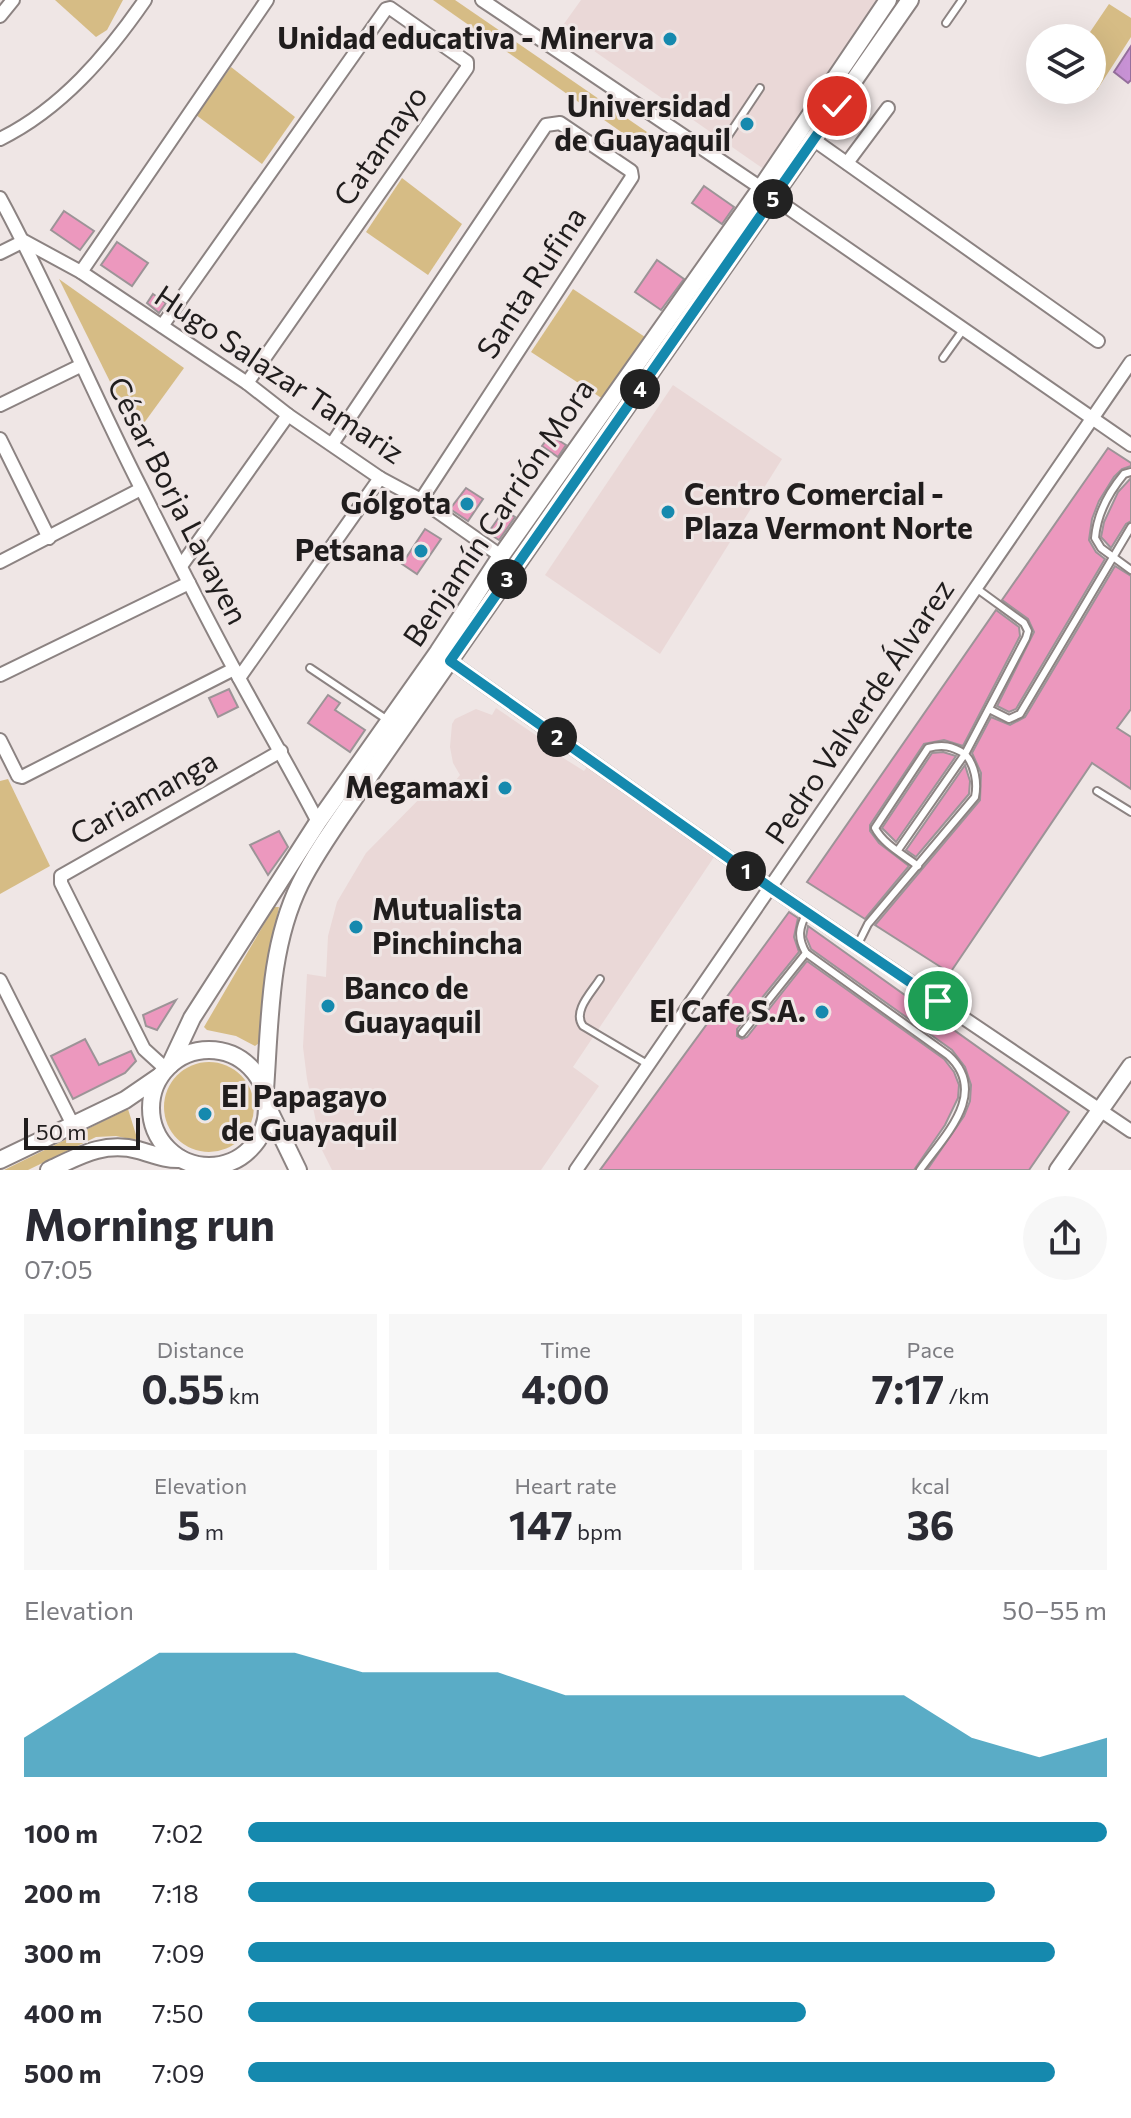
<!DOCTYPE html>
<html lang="en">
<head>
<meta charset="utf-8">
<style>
	body { margin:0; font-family:Commissioner,sans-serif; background:#f7f7f7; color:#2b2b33; height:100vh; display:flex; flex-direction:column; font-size:30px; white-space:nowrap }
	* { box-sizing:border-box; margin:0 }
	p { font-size:26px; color:#7c7c81 }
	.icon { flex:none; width:44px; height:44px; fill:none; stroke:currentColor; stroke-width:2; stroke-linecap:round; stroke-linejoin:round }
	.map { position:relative; height:1170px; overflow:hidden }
	.details { display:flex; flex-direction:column; background:#fff; flex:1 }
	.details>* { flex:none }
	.tools { position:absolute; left:1026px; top:24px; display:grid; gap:16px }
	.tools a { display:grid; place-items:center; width:80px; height:80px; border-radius:50%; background:#fff; box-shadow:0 8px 32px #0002; font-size:40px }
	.scale { position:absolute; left:24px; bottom:20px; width:116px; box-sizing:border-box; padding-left:8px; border:4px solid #201d1d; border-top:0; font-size:22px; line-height:28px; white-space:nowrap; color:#201d1d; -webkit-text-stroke:6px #efe6e5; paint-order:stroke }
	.pin { position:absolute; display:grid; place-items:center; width:68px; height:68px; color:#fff; margin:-34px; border:4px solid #fff; border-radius:50%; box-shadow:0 2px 8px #0007 }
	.km { position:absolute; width:40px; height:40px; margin:-20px; border-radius:50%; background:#222; color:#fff; font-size:22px; line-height:40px; text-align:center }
	.round { display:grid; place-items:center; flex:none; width:84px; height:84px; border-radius:42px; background:#f7f7f7 }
	.headline { display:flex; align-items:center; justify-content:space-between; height:136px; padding:0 24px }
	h1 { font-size:44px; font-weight:700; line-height:60px }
	.figures { display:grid; grid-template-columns:repeat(3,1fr); gap:12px; height:136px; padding:8px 24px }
	.figures div { display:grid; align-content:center; border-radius:0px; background:#f7f7f7; text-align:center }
	.figures b { font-size:40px; font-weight:700 }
	.figures small { font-size:22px; font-weight:400 }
	.figures p { font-size:22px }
	.chart { height:224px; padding:16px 24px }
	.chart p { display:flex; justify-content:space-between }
	.chart svg { width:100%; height:144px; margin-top:8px; fill:#1589ae; opacity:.7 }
	ul { padding:0 24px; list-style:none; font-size:26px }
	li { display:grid; grid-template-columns:128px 96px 1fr; align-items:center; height:60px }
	li i { height:20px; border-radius:10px; background:#1589ae }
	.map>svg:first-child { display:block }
</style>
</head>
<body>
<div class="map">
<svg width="1131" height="1170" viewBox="0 0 1131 1170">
	<rect width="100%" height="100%" fill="#efe6e5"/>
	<g fill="#ead8d7">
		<path d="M581 0H877L765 170 561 28Z"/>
		<path d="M673 385 782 459 660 654 545 575Z"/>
		<path d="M496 708 543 740 541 744 584 771 588 766 714 857 573 1067 599 1086 541 1170H332L322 1150 307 1079 303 1047 307 974 326 977 328 936 337 902 366 853 431 787 444 795 460 775 453 763 450 747 452 724 455 719 476 709 492 715Z"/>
	</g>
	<g fill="#d6bc85">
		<path d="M55 0H123L107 30 96 37Z"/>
		<path d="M433 0H455L663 143 654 155Z"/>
		<path d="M1109 4 1131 18V37L1097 90 1092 87V38H1086Z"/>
		<path d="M231 67 295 117 262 164 196 115Z"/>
		<path d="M402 178 462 224 428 275 366 232Z"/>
		<path d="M59 279 184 368 136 434Z"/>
		<path d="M573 289 648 339 603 399 531 352Z"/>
		<path d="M8 779 50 866 0 894V781Z"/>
		<path d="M274 907H279L265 975 259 1043 255 1046 236 1036 207 1030 204 1027Z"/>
		<circle cx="209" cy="1107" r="45"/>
		<path d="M128 1109 137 1138 134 1140 116 1136 96 1137 28 1170H4Z"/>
	</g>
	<path fill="#c993d6" stroke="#96709e" stroke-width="2" d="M1131 46V80L1128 83 1114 72Z"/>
	<g fill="#ec98be" stroke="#9c9497" stroke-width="2">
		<path d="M704 186 734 207 722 224 692 203Z"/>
		<path d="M64 211 94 231 80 250 51 230Z"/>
		<path d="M117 242 148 263 132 286 101 265Z"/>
		<path d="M657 260 684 279 661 310 635 292Z"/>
		<path d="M153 294 166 303 159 313 147 303Z"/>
		<path d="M550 435 566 445 558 457 542 446Z"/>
		<path d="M1108 448 1131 463V466L1122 469 1114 477 1099 501 1092 519 1089 540 1096 552 1105 559 1016 709 1009 712 997 706 1034 632 1028 619 1002 600Z"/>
		<path d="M1131 478V521L1126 524 1111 548 1101 537 1104 522 1118 492Z"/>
		<path d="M466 488 483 499 468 521 450 509Z"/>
		<path d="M504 510 515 517 499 540 488 533Z"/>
		<path d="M425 529 441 539 417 574 402 564Z"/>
		<path d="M1115 566 1131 576V709L1117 728 1131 737V789L1092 763 950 973 875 925 980 800 981 773 972 753 991 717 1010 725 1025 717Z"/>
		<path d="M996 610 1019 627 1020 636 963 746 944 740 924 744 870 825V831L879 843 909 866 865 919 807 882Z"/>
		<path d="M229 689 238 707 218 717 209 698Z"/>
		<path d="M328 695 340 703 335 710 365 730 350 752 308 723Z"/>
		<path d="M943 752 956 756 896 842 882 828 932 753Z"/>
		<path d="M965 765 970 781 969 794 916 857 906 850Z"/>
		<path d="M279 831 288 847 268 875 250 845Z"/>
		<path d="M789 912 798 918 794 937 799 952 737 1029V1036L742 1039 747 1037 807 961 944 1059 954 1072 959 1085 958 1098 945 1125 914 1170H600Z"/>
		<path d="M808 926 1069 1112 1029 1170H927L964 1116 970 1101 971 1085 965 1067 952 1050 811 949 806 937Z"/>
		<path d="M176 1000 157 1030 146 1026 143 1015Z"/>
		<path d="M85 1039 99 1065 131 1051 136 1061 125 1073 73 1099 51 1056Z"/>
	</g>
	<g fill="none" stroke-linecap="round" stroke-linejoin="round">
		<defs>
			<g id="lane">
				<path d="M946 23 962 0"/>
				<path d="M714 157 760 88"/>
				<path d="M943 358 963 330"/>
				<path d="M1131 472 1124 474C1109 492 1097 515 1095 538L1101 548 1131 570"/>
				<path d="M310 668 386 719"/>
				<path d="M989 709 1009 719 1020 714 1131 527"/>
				<path d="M1097 791 1131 812"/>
				<path d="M898 850 965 754C952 746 943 744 928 748L875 828C883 844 904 855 918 866"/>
				<path d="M807 912C799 928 797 937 806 953L948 1055C990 1093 944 1136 920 1170"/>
				<path d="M857 946 868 924 975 797C978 783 975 765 965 754L1026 638 1028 631 1024 623 976 588"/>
				<path d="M600 979C592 992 572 1011 583 1026L649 1065"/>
				<path d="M742 1033 806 953"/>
			</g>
			<g id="street">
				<path d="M482 0 761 188"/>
				<path d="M0 16 13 0"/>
				<path d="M0 139C61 109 107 55 145 0"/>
				<path d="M814 140 1098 341"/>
				<path d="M847 163 888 108"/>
				<path d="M0 198C51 292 92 392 141 488 171 548 201 608 233 667 261 719 291 770 318 822"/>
				<path d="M774 198 1131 445"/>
				<path d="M0 253 24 241 81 272 247 383 288 415 380 478 421 500 501 556"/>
				<path d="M81 272 267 0"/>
				<path d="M162 326 386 9 390 8 467 62V68L247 383"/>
				<path d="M0 405 80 366"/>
				<path d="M0 439 49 538"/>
				<path d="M332 444 546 125 560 123 631 171 632 177 421 500"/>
				<path d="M0 562 141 489"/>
				<path d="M181 566 288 415"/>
				<path d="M450 661 771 888 1131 1131"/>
				<path d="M0 675 189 583"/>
				<path d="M239 678 380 478"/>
				<path d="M0 740 18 776 22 777 234 669"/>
				<path d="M0 980 73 1125"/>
				<path d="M166 1069 144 1049 61 883V876L281 751"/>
				<path d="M576 1170 1131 362"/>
			</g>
			<g id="secondary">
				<circle cx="209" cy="1108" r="58"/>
				<path d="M170 1065 192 1018 318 822 438 652 501 556 761 188 888 0"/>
				<path d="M265 1090C270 1021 269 947 300 884 319 846 347 810 370 775L910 0"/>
				<path d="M268 1108 298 1170"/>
				<path d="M0 1160 125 1100 160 1076"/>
				<path d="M49 1170C79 1156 104 1141 138 1150 153 1154 165 1160 181 1159"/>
				<path d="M1058 1170 1131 1066"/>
			</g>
		</defs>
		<use href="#lane" stroke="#8c8382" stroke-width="10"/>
		<use href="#street" stroke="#8c8382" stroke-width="16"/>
		<use href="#secondary" stroke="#8c8382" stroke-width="20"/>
		<use href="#lane" stroke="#fff" stroke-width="6"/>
		<use href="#street" stroke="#fff" stroke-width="12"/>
		<use href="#secondary" stroke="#fff" stroke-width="16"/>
	</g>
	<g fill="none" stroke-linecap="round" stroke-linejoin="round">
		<defs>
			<path id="route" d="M837 106 450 661 771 888 938 1001"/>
		</defs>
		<use href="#route" stroke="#fff" stroke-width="16"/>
		<use href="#route" stroke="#1589ae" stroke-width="10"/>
	</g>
	<g fill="#1589ae" stroke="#efe6e5" stroke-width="3">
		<circle cx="670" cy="39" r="8"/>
		<circle cx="747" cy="124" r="8"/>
		<circle cx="467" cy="504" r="8"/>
		<circle cx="668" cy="512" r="8"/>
		<circle cx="421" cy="551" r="8"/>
		<circle cx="505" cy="788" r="8"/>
		<circle cx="356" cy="927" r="8"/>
		<circle cx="328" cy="1006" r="8"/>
		<circle cx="822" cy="1012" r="8"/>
		<circle cx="205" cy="1114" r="8"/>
	</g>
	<g text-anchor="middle" stroke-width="6" stroke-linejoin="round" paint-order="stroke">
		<g font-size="30" font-weight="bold" fill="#201d1d" stroke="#efe6e5" text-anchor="end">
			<text x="654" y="49">Unidad educativa - Minerva</text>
			<text x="731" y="117">Universidad<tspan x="731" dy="34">de Guayaquil</tspan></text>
			<text x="684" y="505" text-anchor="start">Centro Comercial -<tspan x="684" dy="34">Plaza Vermont Norte</tspan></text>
			<text x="451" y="514">Gólgota</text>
			<text x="405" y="561">Petsana</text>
			<text x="489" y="798">Megamaxi</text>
			<text x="372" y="920" text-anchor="start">Mutualista<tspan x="372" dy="34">Pinchincha</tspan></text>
			<text x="344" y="999" text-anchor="start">Banco de<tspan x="344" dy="34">Guayaquil</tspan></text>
			<text x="806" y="1022">El Cafe S.A.</text>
			<text x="221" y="1107" text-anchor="start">El Papagayo<tspan x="221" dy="34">de Guayaquil</tspan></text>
		</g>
		<g font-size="30" fill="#201d1d" stroke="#efe6e5">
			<text transform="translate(381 146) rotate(-55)" y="10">Catamayo</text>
			<text transform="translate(532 283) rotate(-57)" y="10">Santa Rufina</text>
			<text transform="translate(279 375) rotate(34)" y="10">Hugo Salazar Tamariz</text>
			<text transform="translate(177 501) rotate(63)" y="10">César Borja Lavayen</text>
			<text transform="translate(499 513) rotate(-56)" y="10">Benjamín Carrión Mora</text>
			<text transform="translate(860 712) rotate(-56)" y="10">Pedro Valverde Álvarez</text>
			<text transform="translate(144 798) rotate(-29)" y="10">Cariamanga</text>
		</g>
	</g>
</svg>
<div class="tools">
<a><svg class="icon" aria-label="layers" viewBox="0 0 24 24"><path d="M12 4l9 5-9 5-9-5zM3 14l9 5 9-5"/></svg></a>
</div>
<div class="scale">50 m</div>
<div class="pin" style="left:938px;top:1001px;background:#1e9e55"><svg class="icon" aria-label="arrive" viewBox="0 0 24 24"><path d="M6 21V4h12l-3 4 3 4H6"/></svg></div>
<div class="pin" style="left:837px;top:106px;background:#d93025"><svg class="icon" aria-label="check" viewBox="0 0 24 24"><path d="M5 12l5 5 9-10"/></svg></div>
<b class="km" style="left:746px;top:871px">1</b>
<b class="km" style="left:557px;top:737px">2</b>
<b class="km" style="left:507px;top:579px">3</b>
<b class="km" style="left:640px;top:389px">4</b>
<b class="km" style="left:773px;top:199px">5</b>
</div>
<section class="details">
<div class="headline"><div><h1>Morning run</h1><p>07:05</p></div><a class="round"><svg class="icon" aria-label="share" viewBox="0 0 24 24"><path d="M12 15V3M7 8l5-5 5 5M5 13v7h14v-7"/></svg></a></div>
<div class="figures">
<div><p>Distance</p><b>0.55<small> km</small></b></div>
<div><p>Time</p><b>4:00</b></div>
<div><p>Pace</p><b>7:17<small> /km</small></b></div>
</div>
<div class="figures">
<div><p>Elevation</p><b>5<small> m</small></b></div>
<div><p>Heart rate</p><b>147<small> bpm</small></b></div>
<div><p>kcal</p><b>36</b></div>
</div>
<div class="chart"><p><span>Elevation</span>50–55 m</p>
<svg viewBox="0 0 160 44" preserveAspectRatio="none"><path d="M0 44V32L10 19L20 6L30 6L40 6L50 12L60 12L70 12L80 19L90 19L100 19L110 19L120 19L130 19L140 32L150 38L160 32V44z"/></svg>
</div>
<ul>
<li><b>100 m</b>7:02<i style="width:100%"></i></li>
<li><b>200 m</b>7:18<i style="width:87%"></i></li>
<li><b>300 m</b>7:09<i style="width:94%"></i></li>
<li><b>400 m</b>7:50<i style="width:65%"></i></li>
<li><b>500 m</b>7:09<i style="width:94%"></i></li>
</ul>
</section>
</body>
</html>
